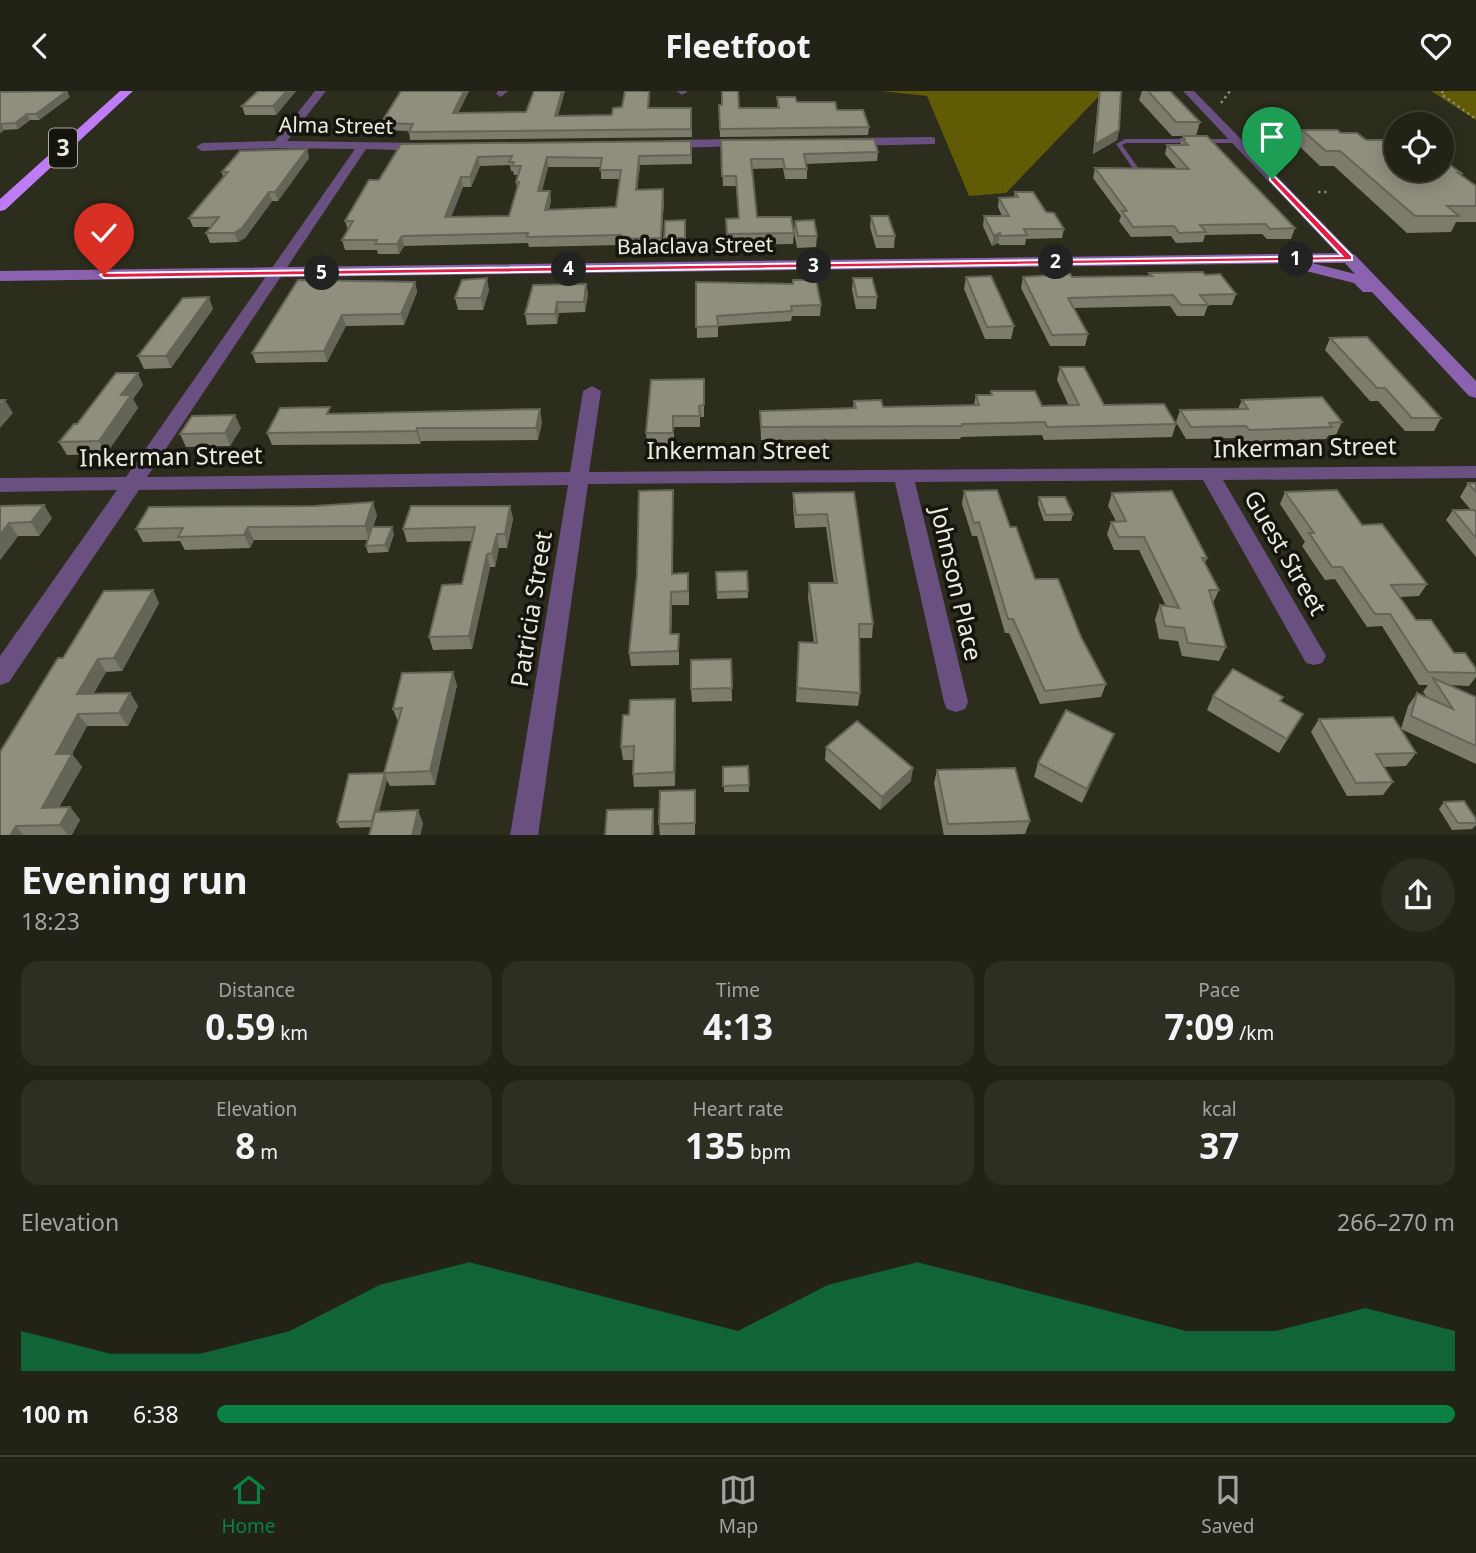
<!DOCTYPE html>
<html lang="en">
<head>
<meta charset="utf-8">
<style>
	body { margin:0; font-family:"Noto Sans",sans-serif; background:#2e2f23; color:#f1f3f6; height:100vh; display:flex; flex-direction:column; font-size:26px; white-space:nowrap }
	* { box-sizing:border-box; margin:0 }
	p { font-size:23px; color:#a2a4a1 }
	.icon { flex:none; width:38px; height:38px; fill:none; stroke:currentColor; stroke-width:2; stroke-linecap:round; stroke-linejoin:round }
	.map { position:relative; height:744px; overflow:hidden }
	.sheet { display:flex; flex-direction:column; background:#222216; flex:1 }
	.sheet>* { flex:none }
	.tools { position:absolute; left:1384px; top:21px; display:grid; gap:14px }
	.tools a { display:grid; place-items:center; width:70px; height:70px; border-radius:50%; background:#222216; box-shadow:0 4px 18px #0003,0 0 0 2px #3f3f35; font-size:35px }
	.pin { position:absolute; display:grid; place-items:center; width:60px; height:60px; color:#fff; margin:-72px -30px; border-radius:50% 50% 50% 0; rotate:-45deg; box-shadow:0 0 7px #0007 }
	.pin .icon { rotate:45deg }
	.km { position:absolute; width:35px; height:35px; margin:-18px; border-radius:50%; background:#222; color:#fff; font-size:19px; line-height:35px; text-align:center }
	.round { display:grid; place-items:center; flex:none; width:74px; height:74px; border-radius:37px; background:#2e2f23 }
	.head { display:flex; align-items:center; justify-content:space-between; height:119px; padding:0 21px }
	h1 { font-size:38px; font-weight:700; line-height:52px }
	.stats { display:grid; grid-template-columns:repeat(3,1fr); gap:10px; height:119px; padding:7px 21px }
	.stats div { display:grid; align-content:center; border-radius:18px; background:#2e2f23; text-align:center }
	.stats b { font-size:35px; font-weight:700 }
	.stats small { font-size:19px; font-weight:400 }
	.stats p { font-size:19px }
	.chart { height:196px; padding:14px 21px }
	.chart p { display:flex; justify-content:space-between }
	.chart svg { width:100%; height:126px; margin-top:7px; fill:#0b8043; opacity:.7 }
	ul { padding:0 21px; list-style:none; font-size:23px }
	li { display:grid; grid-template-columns:112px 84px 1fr; align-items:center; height:52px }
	li i { height:18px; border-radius:9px; background:#0b8043 }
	header { display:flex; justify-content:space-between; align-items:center; height:91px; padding:0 21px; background:#222216; font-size:32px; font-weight:700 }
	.menu { display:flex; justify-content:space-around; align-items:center; height:98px; border-top:2px solid #3f3f35; background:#222216; font-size:19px; color:#a2a4a1 }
	.menu a { display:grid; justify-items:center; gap:4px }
	.menu .on { color:#0b8043 }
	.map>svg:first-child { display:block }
</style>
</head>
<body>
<header><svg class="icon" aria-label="back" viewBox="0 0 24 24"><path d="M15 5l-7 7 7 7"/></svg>Fleetfoot<svg class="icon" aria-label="heart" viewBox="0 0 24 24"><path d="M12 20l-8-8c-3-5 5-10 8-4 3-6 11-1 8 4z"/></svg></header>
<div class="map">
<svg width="1476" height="745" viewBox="0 0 1476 745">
	<rect width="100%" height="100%" fill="#2d2d1d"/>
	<g fill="#605b04">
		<path d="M881 0H1115H1104L1006 102 969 105 927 5Z"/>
		<path d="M1305 0H1476V29L1431 0Z"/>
	</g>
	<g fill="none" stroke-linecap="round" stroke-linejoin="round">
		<g stroke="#89897c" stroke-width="2.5" stroke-dasharray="2.5 3.5" stroke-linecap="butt">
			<path d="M1443 0 1441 3 1476 28"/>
			<path d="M1221 12 1230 0"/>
			<path d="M1318 101H1330"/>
		</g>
		<path fill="#695080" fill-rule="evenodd" d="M1125 48H1235L1238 50 1235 52H1126L1122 54 1139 78 1136 80 1134 79 1116 53Z"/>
		<g fill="#695080" fill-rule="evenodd">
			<path d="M315 0H326L287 50 423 52 429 56 423 60 366 58 147 386 570 381 583 300 592 295 601 300 589 381 1476 375V387L1223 389 1326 565 1322 572 1314 574 1306 572 1203 389 915 391 968 611 965 618 956 621 947 618 944 611 895 391 588 393 538 745H510L568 394 139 399 9 591 0 594V565L117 399 0 401V387L126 386 355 58 278 57 202 60 196 56 202 52 275 50Z"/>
			<path d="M498 0H508L501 6 496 3Z"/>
			<path d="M677 0H687V1L682 4Z"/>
			<path d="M1183 0H1194L1354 164 1356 167 1354 170H1344Z"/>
			<path d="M931 46 935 47V53L848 55 842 51 848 47Z"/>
			<path d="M745 48 751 52 749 55 666 57 660 53 666 49Z"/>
		</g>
		<path fill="#8b62af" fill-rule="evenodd" d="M1349 162 1355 164 1476 290V307L1469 305 1372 201H1363L1354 192 1302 179 1300 176 1303 172 0 190V180ZM1312 172H1345L1355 183Z"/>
		<path fill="#bd7bf5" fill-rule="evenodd" d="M120 0H133L5 119 0 120V108Z"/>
	</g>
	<g fill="#7c7b6c" fill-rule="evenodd">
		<path d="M258 0H296L276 24H245L242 15Z"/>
		<path d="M401 0H469L458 22 558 25 612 24 622 16 625 0H650L649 17H691L692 46 410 49 409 40 383 39 381 32Z"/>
		<path d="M1099 0H1121L1119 39 1117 49 1093 63Z"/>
		<path d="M1142 0H1170L1200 31 1196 45H1172L1139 9Z"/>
		<path d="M0 1 70 6 39 29H30L18 38 4 39 0 42Z"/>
		<path d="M777 6 837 19 869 36 868 44 720 46 719 14 739 17H777Z"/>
		<path d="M1302 39 1341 42 1366 49 1461 82 1460 84 1476 95V131H1456L1451 141 1407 142 1334 75H1320L1297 53Z"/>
		<path d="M1183 45 1295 137 1291 148H1267L1262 143 1205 144 1203 151 1176 152 1171 145 1131 146 1119 130 1121 125 1093 87 1095 77 1177 78 1165 63 1167 54H1180Z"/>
		<path d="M721 49 878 61 877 70 806 73 807 78V88H785L783 77 752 78 757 126 794 142 793 153 727 154 726 128 739 127 736 95H723Z"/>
		<path d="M691 50 692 73 640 74 637 99 664 108 661 157H622L621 154 529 156 528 152 404 155 399 163H378L377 159H345L342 149 348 139 345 130 379 89 401 53ZM510 74 511 80H513L514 84H518L516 91 517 98 509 125 451 126 463 96H471L480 75ZM548 76H601V88H620L616 116 549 119 551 109 542 100Z"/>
		<path d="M307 58 309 67 278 110H272L245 147 238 151 210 152 206 142 211 136H193L189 127 223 86 222 81Z"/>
		<path d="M1015 101 1046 121 1064 138 1062 147 1026 148 1025 154H1000L998 152 992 155 983 135 984 125H1002L998 116 999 107 1014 106Z"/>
		<path d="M871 125 895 145 894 157H876L870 136Z"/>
		<path d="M685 129 686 158H664V147Z"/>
		<path d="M795 130 817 145 816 156 797 157 794 141Z"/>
		<path d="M1149 182 1205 184 1236 203 1232 214H1208L1204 225H1177L1170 215 1074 217 1088 243 1085 255H1050L1021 197 1023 186 1148 185Z"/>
		<path d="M966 186 1014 235 1011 248H985L964 198Z"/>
		<path d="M853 187 877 206 876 218H856L852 199Z"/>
		<path d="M793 189 821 214 820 225H792L791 230 718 235V246L697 247 696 191 793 193Z"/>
		<path d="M415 191 417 201 404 234 346 235 327 271 256 272 252 262Z"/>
		<path d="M586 193 588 203 585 221 559 222 557 233 527 234 525 223Z"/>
		<path d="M489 199 483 219H458L455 207Z"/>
		<path d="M213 218 171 277 144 278 138 265Z"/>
		<path d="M1330 247 1441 327 1434 340H1405L1378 310H1370L1325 259Z"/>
		<path d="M1060 276 1104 314 1176 333 1172 346 1044 349 1042 344 961 346 960 348 761 349 760 320 853 317 854 310 883 316 974 314 976 304H990L991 300 1042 315H1069L1057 289Z"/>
		<path d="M704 288V326H700V336H674V353L647 354 646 342Z"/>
		<path d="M143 294 133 308 138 317 106 363 67 364 59 351 77 333Z"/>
		<path d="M1242 309 1342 331 1336 344H1329L1326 348 1244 351 1241 347 1186 348 1176 331 1180 319 1238 318Z"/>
		<path d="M332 323 542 331 538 349 421 350 420 353 272 354 267 342Z"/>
		<path d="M241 337 230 355 186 356 180 343Z"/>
		<path d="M1468 392H1476V466L1446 429 1453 419H1471L1460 406Z"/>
		<path d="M964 400 1010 436 1035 488 1081 546 1106 593 1101 606 1040 613 1009 542H1005L977 445H972L962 413Z"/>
		<path d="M854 401 873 533 872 547H859L860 602 858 615 796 611 799 551 814 552 808 506 809 492H834L826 436 795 437 793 416V402Z"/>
		<path d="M1285 401 1362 434 1427 493 1419 505 1400 506 1416 529 1454 562 1476 578V586L1469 595 1449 594 1476 606V673L1401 638 1416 662 1406 675 1384 676 1393 691 1383 704 1347 705 1311 641 1319 628 1401 638 1408 615 1417 602 1427 606 1423 601 1428 594H1419L1382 535 1367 536 1335 488 1325 489 1302 455 1305 451 1280 413Z"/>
		<path d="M1112 402 1207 467 1205 472 1219 499 1213 512 1226 556 1219 570 1182 565 1178 550 1159 548 1155 528 1160 514 1166 515 1139 459H1114L1107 443 1111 431 1116 430 1108 415Z"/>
		<path d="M1039 406 1073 423 1071 430H1044L1038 413Z"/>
		<path d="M673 412V483L689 496V514H672L671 543H679V574L631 575 629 562Z"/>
		<path d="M0 415 52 427 39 445H18L0 469Z"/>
		<path d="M510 415 513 428 507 457H499L495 476H490L472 558 433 559 429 546 462 493 472 450 407 451 403 438Z"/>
		<path d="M377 424 373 436 394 443 388 461 368 462 366 455 368 449H254L250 457 185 459 180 450 143 451 136 438Z"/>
		<path d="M747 480 748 507 717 508 716 481Z"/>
		<path d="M153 499 159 512 122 580 106 581 93 603 130 602 138 615 128 635H87L72 663 82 676 59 716H70L80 729 71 745H0L63 567Z"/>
		<path d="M731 568 732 610 692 611 691 598Z"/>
		<path d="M457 594 435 694 390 695 387 689 379 720 423 732 420 745H369L371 736 340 737 337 731 384 682 398 631 393 618Z"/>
		<path d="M1213 605 1283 606 1281 611 1303 623 1279 662 1207 619Z"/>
		<path d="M675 608 676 621 675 695 634 696 633 683 634 669H623L621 656 629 624Z"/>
		<path d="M826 656 911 690 880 719 825 669Z"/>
		<path d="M1108 656 1082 712 1034 686 1038 672Z"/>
		<path d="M748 675 749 701H724L723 676Z"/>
		<path d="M937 679 1030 730 1025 743 944 745 934 692Z"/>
		<path d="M695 699V745H660L659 733Z"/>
		<path d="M1444 711 1476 728V734L1472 738 1452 739 1439 718Z"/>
	</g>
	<g fill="#656458">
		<path d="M67 0 70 6 39 29 36 23Z"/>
		<path d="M287 0H296L276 24 273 15Z"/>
		<path d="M464 0H469L454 29 453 22Z"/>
		<path d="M562 0H565L556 32 555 25Z"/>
		<path d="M27 23 30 29 18 38 15 32Z"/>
		<path d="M1 32 4 39 0 42V33Z"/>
		<path d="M1119 39 1117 49 1093 63 1095 53Z"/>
		<path d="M307 58 309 67 278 110 275 101Z"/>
		<path d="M639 65 640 74 636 108V99Z"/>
		<path d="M478 66 480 75 471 96 470 86Z"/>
		<path d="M547 66 548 76 539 109 538 100Z"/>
		<path d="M461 86 463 96 447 136 445 126Z"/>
		<path d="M663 98 664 108 661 157V147Z"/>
		<path d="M550 100 551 109 547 129 545 119Z"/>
		<path d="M269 101 272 110 245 147 238 151 234 142Z"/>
		<path d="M1000 142 998 152 992 155 994 145Z"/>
		<path d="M402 145 404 155 399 163 397 153Z"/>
		<path d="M487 187 489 199 483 219 481 207Z"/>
		<path d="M415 191 417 201 404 234 401 223Z"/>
		<path d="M586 193 588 203 585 221 584 211Z"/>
		<path d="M209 206 213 218 171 277 166 265Z"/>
		<path d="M557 211 559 222 557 233 555 223Z"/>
		<path d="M342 224 346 235 327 271 324 260Z"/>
		<path d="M138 282 143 294 133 308 138 317 106 363 99 350 121 304Z"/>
		<path d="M5 309 13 322 0 337V315Z"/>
		<path d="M540 318 542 331 538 349 536 337Z"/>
		<path d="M235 324 241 337 230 355 225 342Z"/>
		<path d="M417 337 421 350 420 353 416 340Z"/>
		<path d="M373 411 377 424 369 449 365 435Z"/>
		<path d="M44 414 52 427 39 445 31 431Z"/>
		<path d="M510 415 513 428 507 457 505 443Z"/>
		<path d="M9 432 18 445 0 469V444Z"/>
		<path d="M248 436 254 449 250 457 244 444Z"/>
		<path d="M392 436 394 443 388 461 385 454Z"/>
		<path d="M497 443 499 457 495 476 492 462Z"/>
		<path d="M487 463 490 476 472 558 469 545Z"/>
		<path d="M153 499 159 512 122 580 114 567Z"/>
		<path d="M671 501 672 514 671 556 670 543Z"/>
		<path d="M98 568 106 581 86 616 77 603Z"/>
		<path d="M453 581 457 594 435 694 430 680Z"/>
		<path d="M130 602 138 615 128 635 119 622Z"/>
		<path d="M675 608 676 621 675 695 674 681Z"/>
		<path d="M78 623 87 635 65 676 56 663Z"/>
		<path d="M1114 643 1108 656 1082 712 1087 698Z"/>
		<path d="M72 663 82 676 52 729 42 717Z"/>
		<path d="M913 677 911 690 880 719 882 706Z"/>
		<path d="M385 682 387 689 375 736 372 730Z"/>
		<path d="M70 716 80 729 71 745H69L60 734Z"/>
		<path d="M653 718 654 731V745H652Z"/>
		<path d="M418 719 423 732 420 745H412Z"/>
		<path d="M16 735 24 745H10Z"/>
	</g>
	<g fill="#908f7d" stroke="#656458" stroke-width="2" fill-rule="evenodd">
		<path d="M67 0 36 23H27L15 32 0 33V1Z"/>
		<path d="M258 0H287L273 15H242Z"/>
		<path d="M401 0H464L453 22 526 21 534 0H562L555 25 612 24 613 17 622 16 625 0H649L648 17H691V38L409 41 413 33 381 32Z"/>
		<path d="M722 0H738L739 17H779L777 6H795L797 11H835L837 19H863L869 36 720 38 719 14H722Z"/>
		<path d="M1100 0H1121L1119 39 1095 53Z"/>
		<path d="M1148 0H1170L1200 31H1176Z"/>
		<path d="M1302 39H1337L1341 42H1357L1366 49H1396V79H1442V68L1461 82H1458L1476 95V115H1447L1459 125H1415L1340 60H1326Z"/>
		<path d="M1183 45H1207L1295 137 1270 138 1266 133 1200 134 1206 141 1179 142 1174 135 1133 136 1122 120H1127L1095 77 1189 78 1167 54H1188L1182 48H1185Z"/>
		<path d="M874 48 878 61 804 63 807 78H785L783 68H751L757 126H791L794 142 727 143 726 128 739 127 736 85H722L721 49Z"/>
		<path d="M691 50V64L639 65 636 99 663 98 661 147 621 148V144L527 146 528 142 402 145 397 153H375L377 149H342L353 130H345L369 89H379L401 53ZM512 65 509 71H514L512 75H521L516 91H519L509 125 445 126 461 86H470L478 66ZM547 66 602 67 600 79H621L616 116 545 119 550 100H538Z"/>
		<path d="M307 58 275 101H269L242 137 234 142H206L219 126 189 127 228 81H222L240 60Z"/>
		<path d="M1015 101H1033L1046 121 1054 122 1064 138H1024L1027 144 1001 145 1000 142 994 145 984 125H1009L999 107 1018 106Z"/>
		<path d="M871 125H888L895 145H877Z"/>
		<path d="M685 129V147H664L665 130Z"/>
		<path d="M814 129 817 145H798L795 130Z"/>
		<path d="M1203 181 1205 184 1220 183 1236 203 1200 204 1208 214H1181L1173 204 1068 207 1088 243 1052 244 1023 186 1070 183 1072 186 1152 185 1149 182Z"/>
		<path d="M991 185 1014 235 987 236 966 186Z"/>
		<path d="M487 187 481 207H455L462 189Z"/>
		<path d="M853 187H872L877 206H857Z"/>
		<path d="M298 189 415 191 401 223 342 224 324 260 252 262Z"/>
		<path d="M793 189H816L821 214 791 215 792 220 717 225 718 235 696 236V191L793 193Z"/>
		<path d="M586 193 584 211H557L555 223H525L533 194Z"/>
		<path d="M209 206 166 265H138L183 207Z"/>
		<path d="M1367 246 1441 327H1412L1385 297H1377L1330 247Z"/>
		<path d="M1060 276H1084L1104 314 1164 313 1176 333 1047 336 1045 331 962 333V335L761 336 760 320 856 317 854 310 881 309 883 316 979 314 976 304H992L991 300H1035L1042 315 1079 314Z"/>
		<path d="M116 282H138L121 304H131L99 350 59 351 74 333H77Z"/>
		<path d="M704 288V314L699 315 700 325H673V342H646L651 289Z"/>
		<path d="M1322 306 1342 331 1329 332 1332 336 1249 339 1246 335 1191 336 1180 319 1248 318 1242 309Z"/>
		<path d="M0 309H5L0 315Z"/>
		<path d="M330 316 327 323 540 318 536 337H417L416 340 267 342 280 317Z"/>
		<path d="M235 324 225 342 180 343 192 325Z"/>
		<path d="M1468 392H1476V401Z"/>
		<path d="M673 399 672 483 688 482V500L671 501 670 543H679L678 560 629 562 637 484 639 400Z"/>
		<path d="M997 399 1010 436H1016L1035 488H1058L1081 546 1106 593 1045 600 1013 528H1008L979 431 974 432 964 400Z"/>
		<path d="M1337 399 1362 434 1382 433 1427 493 1391 494 1416 529H1431L1454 562H1465L1476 578V582L1428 581 1390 523H1375L1342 476H1332L1309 442H1314L1285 401Z"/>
		<path d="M1172 400 1207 467H1202L1219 499H1209L1226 556 1188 552 1184 537 1165 535 1160 514 1179 517 1144 446H1119L1111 431 1126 430 1112 402Z"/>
		<path d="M854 401 873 533H859L860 602 797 597 799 551 817 552 809 492H837L827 423 796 424 793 402Z"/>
		<path d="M1039 406H1065L1073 423 1046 424Z"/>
		<path d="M373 411 365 435 248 436 244 444 178 446 183 437 136 438 149 416 315 415Z"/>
		<path d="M44 414 31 431 9 432 0 444V415Z"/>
		<path d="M411 415H510L505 443H497L492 462 487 463 469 545 429 546 442 494 462 493 475 436 403 438Z"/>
		<path d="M1453 419H1474L1476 421V447Z"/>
		<path d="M372 436H392L385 454 366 455Z"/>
		<path d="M747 480 748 500 717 501 716 481Z"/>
		<path d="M153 499 114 567 98 568 77 603 130 602 119 622 78 623 56 663H72L42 717 70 716 60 734 16 735 10 745H0V661L58 567H63L104 500Z"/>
		<path d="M731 568 732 597 691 598V569Z"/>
		<path d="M1233 578 1283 606 1280 610 1303 623 1287 648 1213 605Z"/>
		<path d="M453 581 430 680 384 682 402 617 393 618 402 582Z"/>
		<path d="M1433 587 1476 606V655L1411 625 1417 602 1453 618Z"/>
		<path d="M675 608 674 681 633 683 634 655 621 656 623 624H629L630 609Z"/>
		<path d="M1066 619 1114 643 1087 698 1038 672Z"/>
		<path d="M1393 626 1416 662 1376 663 1393 691 1356 692 1319 628Z"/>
		<path d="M857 630 913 677 882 706 826 656Z"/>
		<path d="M748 675 749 694 723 695V676Z"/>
		<path d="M1015 677 1030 730 948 733 937 679Z"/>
		<path d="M385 682 372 730 337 731 349 683Z"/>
		<path d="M695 699V732L659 733 660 700Z"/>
		<path d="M1464 710 1476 728V732H1458L1444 711Z"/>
		<path d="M653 718 652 745H605L607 719Z"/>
		<path d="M418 719 412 745H369L375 721Z"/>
	</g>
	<path fill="#e11d48" stroke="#fff" stroke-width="2" d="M1270 86H1275L1352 165V169L104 187 100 184 104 182 1342 165 1270 89Z"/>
	<g text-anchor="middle" stroke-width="7" stroke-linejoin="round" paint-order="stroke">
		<g font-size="21" fill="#ebebe1" stroke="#15150e">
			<text transform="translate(336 35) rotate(1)" y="7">Alma Street</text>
			<text transform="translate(695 155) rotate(-1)" y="7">Balaclava Street</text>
		</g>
		<rect fill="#15150e" stroke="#ababa2" stroke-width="2" x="49" y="37.5" width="28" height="39" rx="5"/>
		<g font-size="23" font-weight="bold" fill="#ebebe1">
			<text x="63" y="65">3</text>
		</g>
		<g font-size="24" fill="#ebebe1" stroke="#15150e">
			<text transform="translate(1305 357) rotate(-1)" y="8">Inkerman Street</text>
			<text x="738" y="368">Inkerman Street</text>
			<text transform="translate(171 366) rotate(-1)" y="8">Inkerman Street</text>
			<text transform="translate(1285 462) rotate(60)" y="8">Guest Street</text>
			<text transform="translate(956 493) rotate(77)" y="8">Johnson Place</text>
			<text transform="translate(532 518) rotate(-81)" y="8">Patricia Street</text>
		</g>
	</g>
</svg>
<div class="tools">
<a><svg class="icon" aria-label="locate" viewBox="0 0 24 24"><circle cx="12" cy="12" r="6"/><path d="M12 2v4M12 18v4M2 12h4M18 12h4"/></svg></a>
</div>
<div class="pin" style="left:1272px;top:88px;background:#1e9e55"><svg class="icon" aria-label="arrive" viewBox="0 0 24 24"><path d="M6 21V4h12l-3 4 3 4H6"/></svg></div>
<div class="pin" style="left:104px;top:184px;background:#d93025"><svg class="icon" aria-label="check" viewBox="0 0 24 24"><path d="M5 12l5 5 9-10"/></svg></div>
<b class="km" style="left:1296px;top:168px">1</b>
<b class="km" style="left:1056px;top:171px">2</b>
<b class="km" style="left:814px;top:175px">3</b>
<b class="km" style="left:569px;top:178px">4</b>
<b class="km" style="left:322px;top:182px">5</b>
</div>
<section class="sheet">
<div class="head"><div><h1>Evening run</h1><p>18:23</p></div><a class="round"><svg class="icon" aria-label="share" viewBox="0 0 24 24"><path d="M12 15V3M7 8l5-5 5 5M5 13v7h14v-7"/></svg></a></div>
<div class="stats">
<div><p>Distance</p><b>0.59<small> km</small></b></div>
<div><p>Time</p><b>4:13</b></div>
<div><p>Pace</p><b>7:09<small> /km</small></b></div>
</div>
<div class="stats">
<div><p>Elevation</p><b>8<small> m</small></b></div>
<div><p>Heart rate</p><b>135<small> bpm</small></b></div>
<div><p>kcal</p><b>37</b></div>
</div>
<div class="chart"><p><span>Elevation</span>266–270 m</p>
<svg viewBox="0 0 160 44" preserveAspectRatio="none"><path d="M0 44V30L10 38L20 38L30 30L40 14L50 6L60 14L70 22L80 30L90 14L100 6L110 14L120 22L130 30L140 30L150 22L160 30V44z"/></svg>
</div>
<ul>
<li><b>100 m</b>6:38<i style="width:100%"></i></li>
</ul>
</section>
<nav class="menu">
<a class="on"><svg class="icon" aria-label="home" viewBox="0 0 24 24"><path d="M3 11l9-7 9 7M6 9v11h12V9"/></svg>Home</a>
<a><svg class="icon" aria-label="map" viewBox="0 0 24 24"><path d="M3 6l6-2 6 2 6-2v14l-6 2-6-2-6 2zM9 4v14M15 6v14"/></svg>Map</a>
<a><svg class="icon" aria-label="saved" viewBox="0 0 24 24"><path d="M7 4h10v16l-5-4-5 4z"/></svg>Saved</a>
</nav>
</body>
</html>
